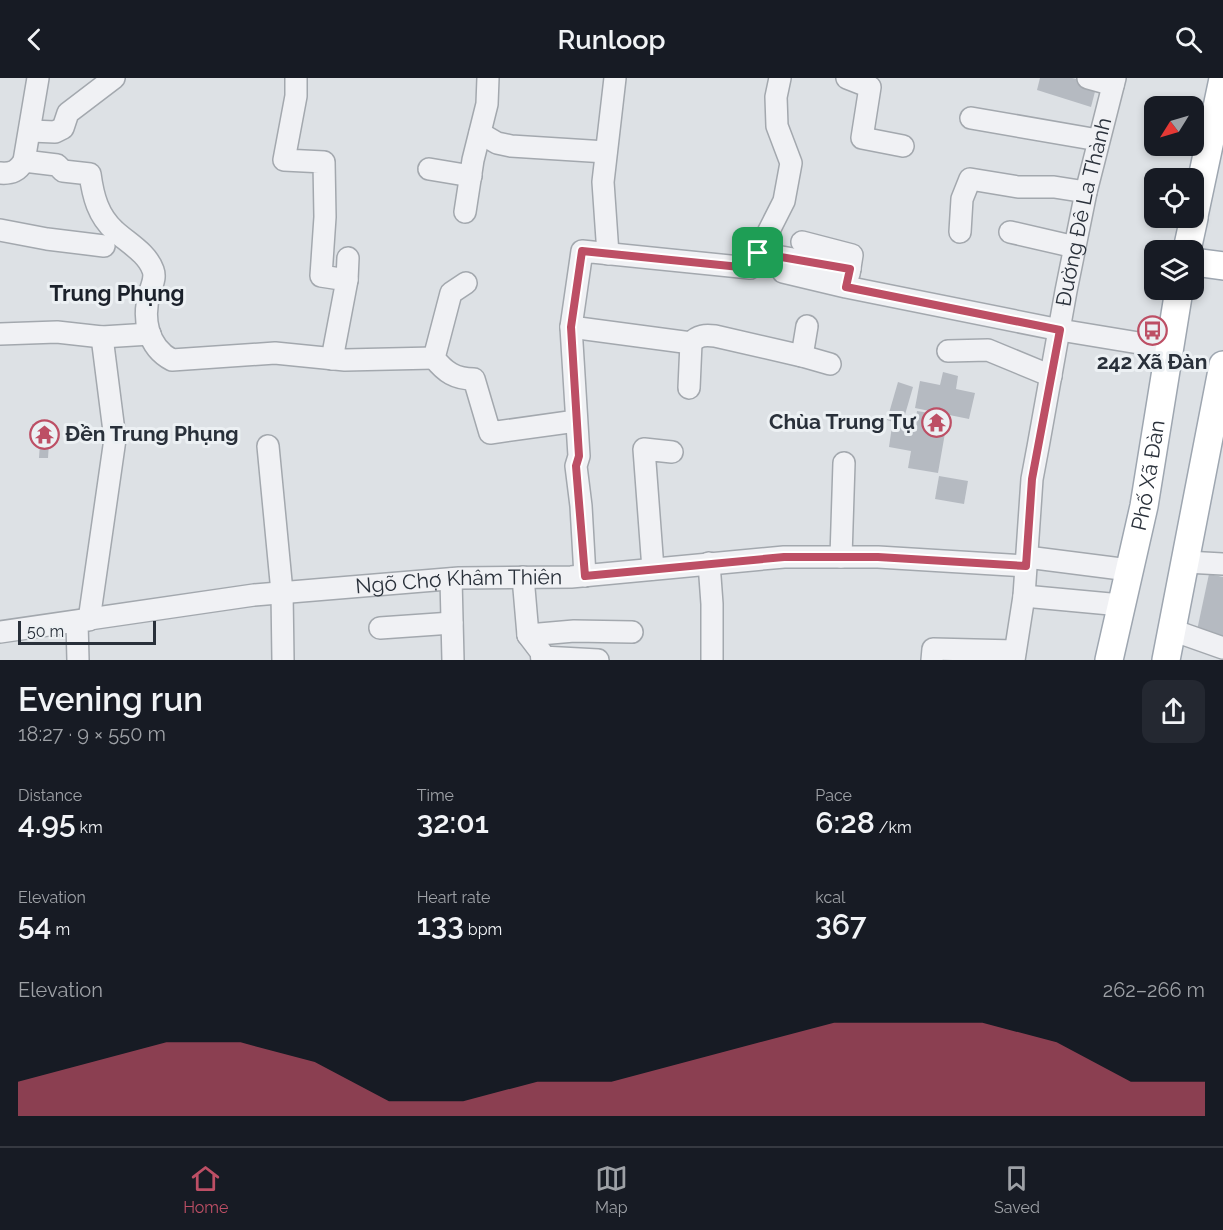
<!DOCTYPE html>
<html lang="en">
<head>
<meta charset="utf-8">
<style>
	body { margin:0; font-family:Raleway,sans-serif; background:#242831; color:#f1f3f6; height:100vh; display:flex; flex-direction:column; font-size:22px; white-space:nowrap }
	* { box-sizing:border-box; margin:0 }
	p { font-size:20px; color:#9ea1a6 }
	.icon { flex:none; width:33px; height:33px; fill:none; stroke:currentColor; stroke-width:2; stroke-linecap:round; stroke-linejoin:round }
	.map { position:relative; height:582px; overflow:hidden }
	.panel { display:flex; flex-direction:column; background:#171b24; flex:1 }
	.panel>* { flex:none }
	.needle { width:39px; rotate:233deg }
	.fabs { position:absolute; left:1144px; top:18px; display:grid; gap:12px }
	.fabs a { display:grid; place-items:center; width:60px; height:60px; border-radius:12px; background:#171b24; box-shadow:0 3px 9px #0003; font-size:30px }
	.scale { position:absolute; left:18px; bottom:15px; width:138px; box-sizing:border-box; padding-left:6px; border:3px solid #29303a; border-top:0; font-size:16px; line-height:21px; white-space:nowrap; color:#29303a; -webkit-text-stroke:4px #ecf0f3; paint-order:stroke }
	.pin { position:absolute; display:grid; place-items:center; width:51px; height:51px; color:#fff; margin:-26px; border-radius:12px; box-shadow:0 3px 9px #0006 }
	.round { display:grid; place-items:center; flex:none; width:63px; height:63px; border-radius:12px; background:#242831 }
	.overview { display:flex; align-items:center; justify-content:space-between; height:102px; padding:0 18px }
	h1 { font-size:33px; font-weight:600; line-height:45px }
	.figures { display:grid; grid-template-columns:repeat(3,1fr); gap:9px; height:102px; padding:6px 18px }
	.figures div { display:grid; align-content:center }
	.figures b { font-size:30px; font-weight:600 }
	.figures small { font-size:16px; font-weight:400 }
	.figures p { font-size:16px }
	.chart { height:168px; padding:12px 18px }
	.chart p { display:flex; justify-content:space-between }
	.chart svg { width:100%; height:108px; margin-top:6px; fill:#bd4f65; opacity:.7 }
	header { display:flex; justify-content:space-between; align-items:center; height:78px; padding:0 18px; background:#171b24; font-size:27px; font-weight:600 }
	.dock { display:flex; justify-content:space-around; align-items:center; height:84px; border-top:2px solid #363941; background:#171b24; font-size:16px; color:#9ea1a6 }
	.dock a { display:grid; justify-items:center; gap:3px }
	.dock .selected { color:#bd4f65 }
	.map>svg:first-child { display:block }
</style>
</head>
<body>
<header><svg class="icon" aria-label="back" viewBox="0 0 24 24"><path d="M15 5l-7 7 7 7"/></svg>Runloop<svg class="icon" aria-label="search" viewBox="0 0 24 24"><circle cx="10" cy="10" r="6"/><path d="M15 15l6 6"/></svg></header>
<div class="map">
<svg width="1223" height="582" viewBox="0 0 1223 582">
	<rect width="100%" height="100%" fill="#dde1e5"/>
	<g fill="#b5bac1">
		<path d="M1040 0H1072L1097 6 1091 29 1037 12Z"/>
		<path d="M943 294 958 298 956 311 975 315 969 341 915 330 920 303 940 307Z"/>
		<path d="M898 304 913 309 902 347 887 342Z"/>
		<path d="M917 333 948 338 938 395 908 390 911 373 889 369 892 348 914 352Z"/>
		<path d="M32 346 57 347V365H49L48 380H39L40 365H32Z"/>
		<path d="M939 398 968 403 964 426 935 421Z"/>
		<path d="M1209 496 1223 499V569L1196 557Z"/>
	</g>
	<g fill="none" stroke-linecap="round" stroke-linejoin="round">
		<defs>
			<g id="minor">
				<path d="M296 0V18L284 82 324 84 325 139 321 198 347 202 332 281"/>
				<path d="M847 0 870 9 862 60 903 68"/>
				<path d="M1088 0 1113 7"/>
				<path d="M971 40 1098 62"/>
				<path d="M31 53 55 54 63 50 68 35 114 0"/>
				<path d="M480 55 497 65 511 68 606 74"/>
				<path d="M24 83 57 87 63 93 90 96C93 118 98 138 115 153 128 165 147 175 153 192 156 200 152 206 150 214 142 239 147 269 172 282L275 275 345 282 434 280"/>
				<path d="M429 91 471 98"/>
				<path d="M0 95C12 96 18 93 24 83L38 0"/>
				<path d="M465 134 473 82 487 26 488 0"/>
				<path d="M0 152 47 161 104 168"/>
				<path d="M960 154 962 121 970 101 1018 109H1054L1086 114"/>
				<path d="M1010 154 1075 169"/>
				<path d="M802 164 852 177 849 196"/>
				<path d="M758 175 850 191"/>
				<path d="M608 176 603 104 615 0"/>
				<path d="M783 194 846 209 1060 252 1169 270"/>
				<path d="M347 202 348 180"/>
				<path d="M466 205 451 215 434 280C445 294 455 301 474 301L490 355 576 343"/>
				<path d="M571 249 691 265C698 257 705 257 715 258L802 278 830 286"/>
				<path d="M0 256 57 254 102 259 150 256"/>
				<path d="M948 273 988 272 1051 298"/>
				<path d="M802 278 807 248"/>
				<path d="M689 310 691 265"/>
				<path d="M268 368 282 514 283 582"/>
				<path d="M841 479 844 385"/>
				<path d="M1027 479 1129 492"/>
				<path d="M1186 484 1223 486"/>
				<path d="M709 485 712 526V582"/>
				<path d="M653 491 644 371 672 374"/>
				<path d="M585 498 581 428 576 388 579 378 571 249 582 173 750 190 784 123 791 85 777 48 776 19 780 0"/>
				<path d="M523 499 528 557 541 574 542 582"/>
				<path d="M451 501 453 582"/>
				<path d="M1024 518 1121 527"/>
				<path d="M89 542 115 361 102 259"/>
				<path d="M77 544 78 582"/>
				<path d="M380 550 452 545"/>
				<path d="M1172 552 1223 570"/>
				<path id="s1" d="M0 554 254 517 459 500 571 499 784 479H878L1026 488"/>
				<path d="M528 557 574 553 632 554"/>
				<path d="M542 579 598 582"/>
				<path d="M932 582 933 571 1015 573"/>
				<path id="s2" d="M1014 582 1024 518 1032 401 1038 369 1066 213 1086 114 1115 0"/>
			</g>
			<g id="major">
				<path d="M1194 138 1223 1"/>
				<path d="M1187 172 1194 140"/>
				<path d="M1194 184 1223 188"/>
				<path id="s3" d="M1109 582 1144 428 1179 212"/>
				<path d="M1166 582 1223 287"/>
			</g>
		</defs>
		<use href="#minor" stroke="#a3a8ae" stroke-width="24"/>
		<use href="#major" stroke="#9ea6b0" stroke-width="30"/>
		<use href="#minor" stroke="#f0f1f4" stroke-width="21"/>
		<use href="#major" stroke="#fff" stroke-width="27"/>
	</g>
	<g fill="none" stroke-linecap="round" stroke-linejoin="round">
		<defs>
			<path id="route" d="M582 173 750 190 758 175 850 191 846 209 1060 252 1032 401 1026 488 878 479H784L585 498 576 388 579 378 571 249Z"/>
		</defs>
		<use href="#route" stroke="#fff" stroke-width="12"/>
		<use href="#route" stroke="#bd4f65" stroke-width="8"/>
	</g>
	<defs>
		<symbol id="bus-ring" viewBox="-11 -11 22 22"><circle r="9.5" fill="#ecf0f3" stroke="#bd4f65" stroke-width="1.5"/><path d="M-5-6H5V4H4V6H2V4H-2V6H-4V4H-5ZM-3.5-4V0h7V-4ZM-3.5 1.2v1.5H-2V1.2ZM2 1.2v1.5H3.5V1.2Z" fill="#bd4f65"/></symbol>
		<symbol id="temple-ring" viewBox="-11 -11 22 22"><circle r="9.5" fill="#ecf0f3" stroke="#bd4f65" stroke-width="1.5"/><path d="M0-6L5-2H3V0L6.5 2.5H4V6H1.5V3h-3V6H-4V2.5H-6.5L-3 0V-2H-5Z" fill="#bd4f65"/></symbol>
	</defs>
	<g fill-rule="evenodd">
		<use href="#bus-ring" x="1136" y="236" width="33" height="33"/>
		<use href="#temple-ring" x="920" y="328" width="33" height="33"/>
		<use href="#temple-ring" x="28" y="340" width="33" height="33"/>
	</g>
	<g text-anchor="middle" stroke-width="6" stroke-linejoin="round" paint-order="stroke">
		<g font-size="21" fill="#29303a" stroke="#ecf0f3">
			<text dy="7" stroke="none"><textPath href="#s2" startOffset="454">Đường Đê La Thành</textPath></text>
			<text dy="7" stroke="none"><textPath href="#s3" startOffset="189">Phố Xã Đàn</textPath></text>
			<text dy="7" stroke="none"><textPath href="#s1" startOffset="462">Ngõ Chợ Khâm Thiên</textPath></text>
		</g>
		<g font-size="21" font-weight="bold" fill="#29303a" stroke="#ecf0f3">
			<text x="1152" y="291">242 Xã Đàn</text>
			<text x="915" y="351" text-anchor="end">Chùa Trung Tự</text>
			<text x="65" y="363" text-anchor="start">Đền Trung Phụng</text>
		</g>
		<g font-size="22" font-weight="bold" fill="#1b212b" stroke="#ecf0f3">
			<text x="117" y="223">Trung Phụng</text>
		</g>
	</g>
</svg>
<div class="fabs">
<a><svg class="needle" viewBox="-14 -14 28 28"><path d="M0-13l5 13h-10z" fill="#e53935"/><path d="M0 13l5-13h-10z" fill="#9ea1a6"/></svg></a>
<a><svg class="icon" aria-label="locate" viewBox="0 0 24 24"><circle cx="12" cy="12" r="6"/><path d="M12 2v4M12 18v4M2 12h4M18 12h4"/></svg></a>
<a><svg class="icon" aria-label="layers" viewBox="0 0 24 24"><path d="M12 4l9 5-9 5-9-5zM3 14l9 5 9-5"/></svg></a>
</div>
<div class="scale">50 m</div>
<div class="pin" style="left:758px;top:175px;background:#1e9e55"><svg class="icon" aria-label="arrive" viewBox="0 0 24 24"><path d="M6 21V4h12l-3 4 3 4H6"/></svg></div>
</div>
<section class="panel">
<div class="overview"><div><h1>Evening run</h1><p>18:27 · 9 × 550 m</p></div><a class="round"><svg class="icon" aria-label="share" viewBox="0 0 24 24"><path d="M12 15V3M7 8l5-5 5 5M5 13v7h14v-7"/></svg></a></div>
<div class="figures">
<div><p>Distance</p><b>4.95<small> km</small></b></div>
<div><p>Time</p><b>32:01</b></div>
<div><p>Pace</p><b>6:28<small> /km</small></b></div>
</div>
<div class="figures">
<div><p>Elevation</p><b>54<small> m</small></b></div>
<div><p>Heart rate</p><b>133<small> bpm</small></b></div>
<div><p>kcal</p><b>367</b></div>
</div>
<div class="chart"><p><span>Elevation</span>262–266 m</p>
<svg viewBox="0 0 160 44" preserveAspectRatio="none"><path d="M0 44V30L10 22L20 14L30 14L40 22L50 38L60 38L70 30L80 30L90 22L100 14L110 6L120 6L130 6L140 14L150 30L160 30V44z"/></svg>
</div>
</section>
<nav class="dock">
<a class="selected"><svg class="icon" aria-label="home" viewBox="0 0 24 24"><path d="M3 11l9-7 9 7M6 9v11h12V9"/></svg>Home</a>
<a><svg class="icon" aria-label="map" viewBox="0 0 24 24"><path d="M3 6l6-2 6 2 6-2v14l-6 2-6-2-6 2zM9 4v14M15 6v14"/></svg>Map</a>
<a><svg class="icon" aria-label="saved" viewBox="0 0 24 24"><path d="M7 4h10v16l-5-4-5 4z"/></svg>Saved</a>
</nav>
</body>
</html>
